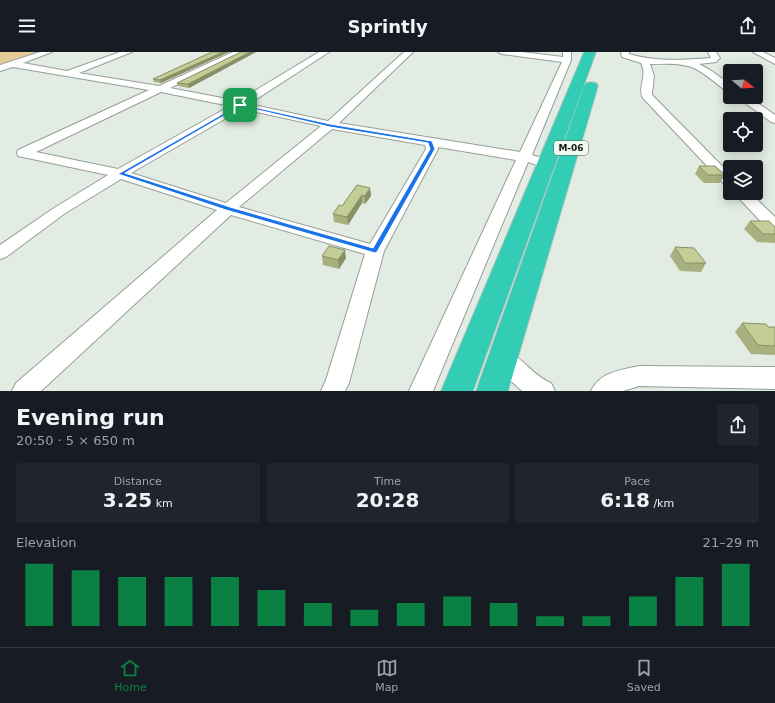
<!DOCTYPE html>
<html lang="en">
<head>
<meta charset="utf-8">
<style>
	body { margin:0; font-family:"DejaVu Sans",sans-serif; background:#20242c; color:#f1f3f6; height:100vh; display:flex; flex-direction:column; font-size:15px; white-space:nowrap }
	* { box-sizing:border-box; margin:0 }
	p { font-size:13px; color:#9ea1a6 }
	.icon { flex:none; width:22px; height:22px; fill:none; stroke:currentColor; stroke-width:2; stroke-linecap:round; stroke-linejoin:round }
	.map { position:relative; height:339px; overflow:hidden }
	.panel { display:flex; flex-direction:column; background:#171b24; flex:1 }
	.panel>* { flex:none }
	.needle { width:26px; rotate:108deg }
	.fabs { position:absolute; left:723px; top:12px; display:grid; gap:8px }
	.fabs a { display:grid; place-items:center; width:40px; height:40px; border-radius:4px; background:#171b24; box-shadow:0 2px 10px #0003; font-size:20px }
	.pin { position:absolute; display:grid; place-items:center; width:34px; height:34px; color:#fff; margin:-17px; border-radius:8px; box-shadow:0 2px 6px #0006 }
	.round { display:grid; place-items:center; flex:none; width:42px; height:42px; border-radius:4px; background:#20242c }
	.headline { display:flex; align-items:center; justify-content:space-between; height:68px; padding:0 16px }
	h1 { font-size:22px; font-weight:700; line-height:30px }
	.metrics { display:grid; grid-template-columns:repeat(3,1fr); gap:6px; height:68px; padding:4px 16px }
	.metrics div { display:grid; align-content:center; border-radius:4px; background:#20242c; text-align:center }
	.metrics b { font-size:20px; font-weight:700 }
	.metrics small { font-size:11px; font-weight:400 }
	.metrics p { font-size:11px }
	.chart { height:112px; padding:8px 16px }
	.chart p { display:flex; justify-content:space-between }
	.chart svg { width:100%; height:72px; margin-top:4px; stroke:#0b8043; stroke-width:6 }
	header { display:flex; justify-content:space-between; align-items:center; height:52px; padding:0 16px; background:#171b24; font-size:18px; font-weight:700 }
	.tab-bar { display:flex; justify-content:space-around; align-items:center; height:56px; border-top:1px solid #363941; background:#171b24; font-size:11px; color:#9ea1a6 }
	.tab-bar a { display:grid; justify-items:center; gap:2px }
	.tab-bar .current { color:#0b8043 }
	.map>svg:first-child { display:block }
</style>
</head>
<body>
<header><svg class="icon" aria-label="menu" viewBox="0 0 24 24"><path d="M4 6h16M4 12h16M4 18h16"/></svg>Sprintly<svg class="icon" aria-label="share" viewBox="0 0 24 24"><path d="M12 15V3M7 8l5-5 5 5M5 13v7h14v-7"/></svg></header>
<div class="map">
<svg width="775" height="339" viewBox="0 0 775 339">
	<rect width="100%" height="100%" fill="#e2ece2"/>
	<path fill="#e6cd97" d="M0 0H44L0 14Z"/>
	<g fill="none" stroke-linecap="round" stroke-linejoin="round">
		<defs>
			<g id="minor">
				<path d="M40 0H52L23 11 67 19 120 0H132L79 21 159 34 233 0H244L170 36 238 49 319 0H329L249 52 328 69 404 0H413L339 71 520 100 562 10 502 2 498 0H522L563 5V0H571V8L532 103 551 109 553 112 551 115 546 116 528 110 433 339H409L516 108 438 95V97L384 199 349 331 345 339H321L326 328 365 202 231 163 41 339H12L16 331 217 158 121 127 64 162 6 205 0 207V193L54 156 108 123 18 104 17 101 18 98 149 38 13 15 0 19V13ZM161 40 230 54 118 117 36 100ZM242 57 321 74 226 151 131 121ZM332 77 425 93 426 97 370 192 239 155Z"/>
				<path d="M621 0H629V2C655 10 684 8 711 6L708 0H716L720 6 716 10 699 12 710 18 730 32V40L726 39C717 32 707 23 696 17 682 10 665 12 650 12L654 24 652 41V43L730 122V134L725 133 643 46C637 35 648 26 641 11L622 5Z"/>
				<path d="M753 0H763L775 6V12Z"/>
				<path d="M737 45H749L775 63V71L771 70Z"/>
				<path d="M734 141H750L775 165V179L769 178Z"/>
				<path d="M503 297C522 304 533 324 551 331L555 339H522L495 314 492 307 495 300Z"/>
				<path d="M639 314 775 315V337L639 334 623 339H591C600 320 620 318 639 314Z"/>
			</g>
			<g id="highway">
				<path d="M584 0H596L473 339H441Z"/>
				<path d="M591 30 596 31 598 34 508 339H476L584 34 586 31Z"/>
			</g>
		</defs>
		<use href="#minor" stroke="#969f97" stroke-width="2"/>
		<use href="#highway" stroke="#c7c7c7" stroke-width="2"/>
		<use href="#minor" fill="#fff" fill-rule="evenodd"/>
		<use href="#highway" fill="#33ccb4" fill-rule="evenodd"/>
	</g>
	<g fill="#a8b080">
		<path d="M212 0H229L161 31 154 30 153 27Z"/>
		<path d="M241 0H256L189 36 178 34 177 31Z"/>
		<path d="M699 114 725 123 720 131H704L695 122Z"/>
		<path d="M370 136 371 144 365 152 362 151 348 173 334 170 333 162 342 154Z"/>
		<path d="M750 169 775 175V191L757 190 744 177Z"/>
		<path d="M675 195 706 211 701 220 680 219 670 204Z"/>
		<path d="M322 204 346 206 339 217 323 213Z"/>
		<path d="M742 271 768 275H775V303L751 302 735 280Z"/>
	</g>
	<g fill="#889068">
		<path d="M223 0H229L161 31 160 28Z"/>
		<path d="M250 0H256L189 36 188 32Z"/>
		<path d="M370 136 371 144 365 152V144Z"/>
		<path d="M362 143V151L348 173 347 165Z"/>
		<path d="M345 198 346 206 339 217 338 208Z"/>
	</g>
	<g fill="#c3cd95" stroke="#889068">
		<path d="M212 0H223L160 28 153 27Z"/>
		<path d="M241 0H250L188 32 177 31Z"/>
		<path d="M699 114H715L725 123H708Z"/>
		<path d="M357 133 370 136 365 144 362 143 347 165 333 162 339 153 342 154Z"/>
		<path d="M750 169H769L775 175V182H763Z"/>
		<path d="M329 194 345 198 338 208 322 204Z"/>
		<path d="M675 195 694 196 706 211H685Z"/>
		<path d="M742 271 766 272 768 275H775V294L758 293Z"/>
	</g>
	<path fill="#1a73e8" stroke="#fff" fill-rule="evenodd" d="M240 52 330 72 432 89 435 97 377 200 375 201 226 158 118 122ZM241 54 330 75 428 91 430 97 373 196 230 155 125 121Z"/>
	<g text-anchor="middle" stroke-width="3" stroke-linejoin="round" paint-order="stroke">
		<rect fill="#eff9f0" stroke="#565b56" stroke-width="1" x="554" y="89" width="34" height="14" rx="3"/>
		<g font-size="9" font-weight="bold" fill="#141714">
			<text x="571" y="99">М-06</text>
		</g>
	</g>
</svg>
<div class="fabs">
<a><svg class="needle" viewBox="-14 -14 28 28"><path d="M0-13l5 13h-10z" fill="#e53935"/><path d="M0 13l5-13h-10z" fill="#9ea1a6"/></svg></a>
<a><svg class="icon" aria-label="locate" viewBox="0 0 24 24"><circle cx="12" cy="12" r="6"/><path d="M12 2v4M12 18v4M2 12h4M18 12h4"/></svg></a>
<a><svg class="icon" aria-label="layers" viewBox="0 0 24 24"><path d="M12 4l9 5-9 5-9-5zM3 14l9 5 9-5"/></svg></a>
</div>
<div class="pin" style="left:240px;top:53px;background:#1e9e55"><svg class="icon" aria-label="arrive" viewBox="0 0 24 24"><path d="M6 21V4h12l-3 4 3 4H6"/></svg></div>
</div>
<section class="panel">
<div class="headline"><div><h1>Evening run</h1><p>20:50 · 5 × 650 m</p></div><a class="round"><svg class="icon" aria-label="share" viewBox="0 0 24 24"><path d="M12 15V3M7 8l5-5 5 5M5 13v7h14v-7"/></svg></a></div>
<div class="metrics">
<div><p>Distance</p><b>3.25<small> km</small></b></div>
<div><p>Time</p><b>20:28</b></div>
<div><p>Pace</p><b>6:18<small> /km</small></b></div>
</div>
<div class="chart"><p><span>Elevation</span>21–29 m</p>
<svg viewBox="0 0 160 44" preserveAspectRatio="none"><path d="M5 44V6M15 44V10M25 44V14M35 44V14M45 44V14M55 44V22M65 44V30M75 44V34M85 44V30M95 44V26M105 44V30M115 44V38M125 44V38M135 44V26M145 44V14M155 44V6"/></svg>
</div>
</section>
<nav class="tab-bar">
<a class="current"><svg class="icon" aria-label="home" viewBox="0 0 24 24"><path d="M3 11l9-7 9 7M6 9v11h12V9"/></svg>Home</a>
<a><svg class="icon" aria-label="map" viewBox="0 0 24 24"><path d="M3 6l6-2 6 2 6-2v14l-6 2-6-2-6 2zM9 4v14M15 6v14"/></svg>Map</a>
<a><svg class="icon" aria-label="saved" viewBox="0 0 24 24"><path d="M7 4h10v16l-5-4-5 4z"/></svg>Saved</a>
</nav>
</body>
</html>
